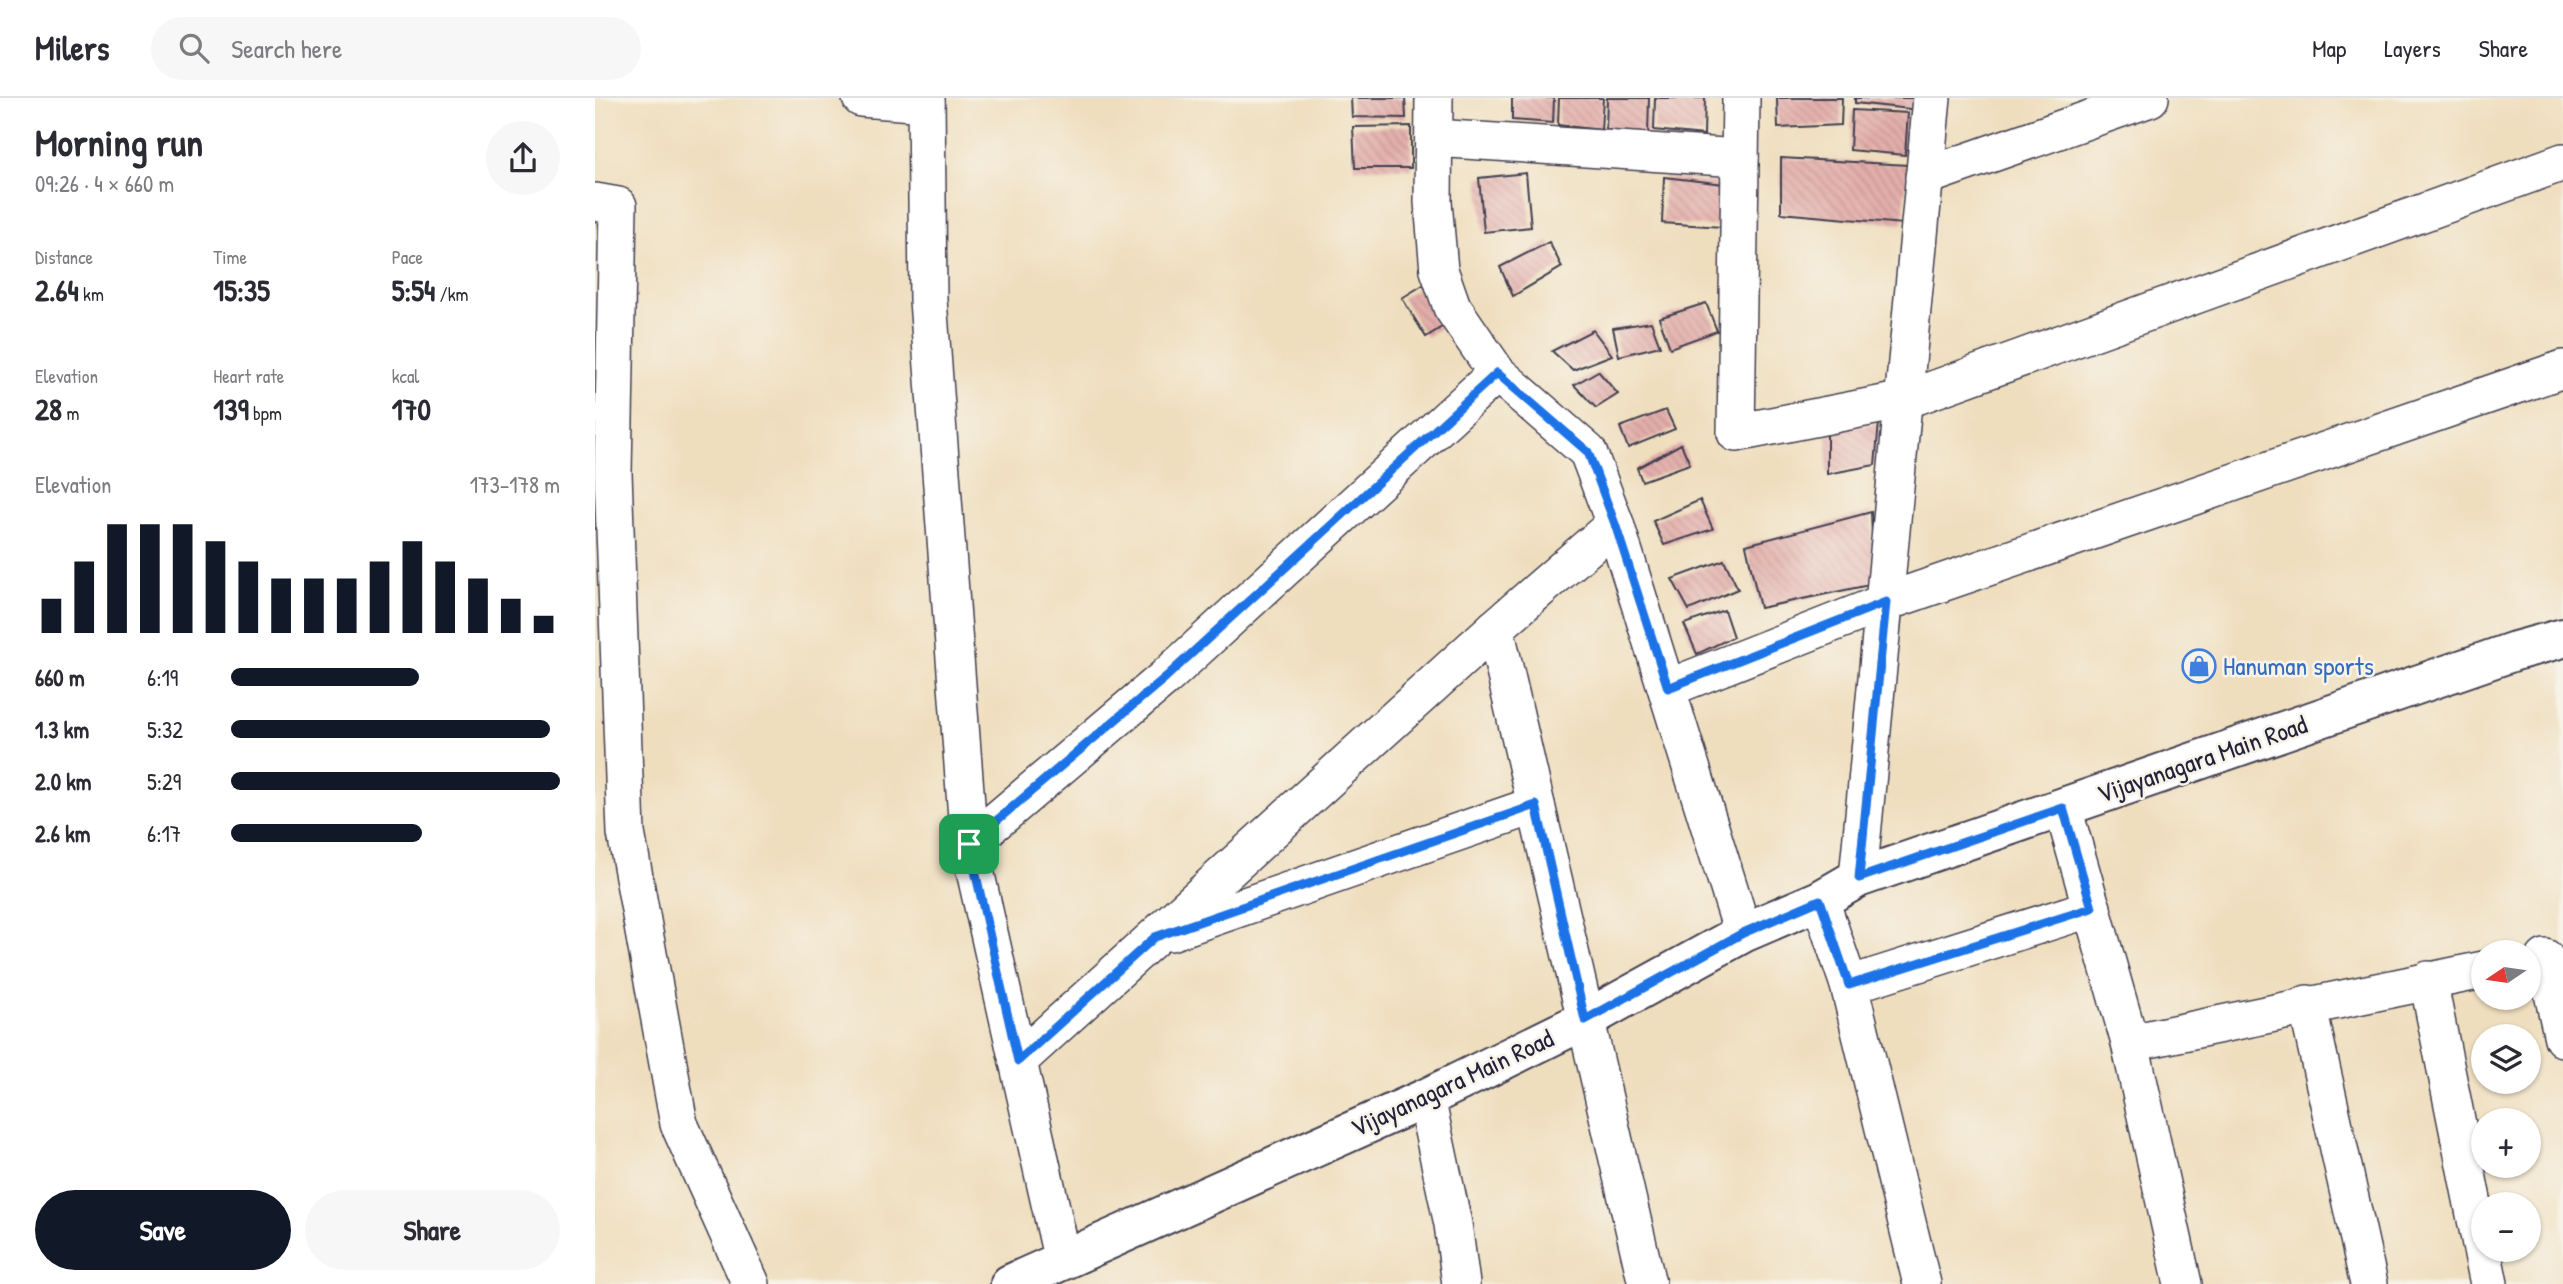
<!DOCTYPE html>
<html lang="en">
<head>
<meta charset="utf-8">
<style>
	body { margin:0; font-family:"Patrick Hand",sans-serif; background:#f7f7f7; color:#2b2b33; height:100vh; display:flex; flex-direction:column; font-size:26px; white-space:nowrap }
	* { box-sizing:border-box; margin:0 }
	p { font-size:23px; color:#7c7c81 }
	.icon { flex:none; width:38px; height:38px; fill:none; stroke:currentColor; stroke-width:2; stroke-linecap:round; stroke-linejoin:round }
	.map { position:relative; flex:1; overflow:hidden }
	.panel { display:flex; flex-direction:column; background:#fff; width:595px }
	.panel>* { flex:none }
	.needle { width:46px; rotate:257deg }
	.buttons { position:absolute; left:1876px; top:842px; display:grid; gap:14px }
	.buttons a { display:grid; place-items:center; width:70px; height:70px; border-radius:50%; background:#fff; box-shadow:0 2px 5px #0004; font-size:35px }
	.pin { position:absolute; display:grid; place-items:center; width:60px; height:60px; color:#fff; margin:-30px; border-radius:14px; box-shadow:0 4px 10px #0006 }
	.round { display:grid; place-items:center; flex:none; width:74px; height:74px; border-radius:37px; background:#f7f7f7 }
	.overview { display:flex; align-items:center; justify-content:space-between; height:119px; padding:0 35px }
	h1 { font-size:38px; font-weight:700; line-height:52px }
	.metrics { display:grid; grid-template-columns:repeat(3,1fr); gap:10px; height:119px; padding:7px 35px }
	.metrics div { display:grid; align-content:center }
	.metrics b { font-size:30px; font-weight:700 }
	.metrics small { font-size:19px; font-weight:400 }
	.metrics p { font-size:19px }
	.chart { height:196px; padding:14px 35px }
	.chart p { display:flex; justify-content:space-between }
	.chart svg { width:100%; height:126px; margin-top:7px; stroke:#111827; stroke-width:6 }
	.button { display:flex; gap:14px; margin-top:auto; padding:14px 35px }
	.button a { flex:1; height:80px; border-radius:42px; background:#111827; color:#fff; font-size:28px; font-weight:700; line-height:80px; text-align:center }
	.button a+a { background:#f7f7f7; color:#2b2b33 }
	ul { padding:0 35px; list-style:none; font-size:23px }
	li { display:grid; grid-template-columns:112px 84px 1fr; align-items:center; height:52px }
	li i { height:18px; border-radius:9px; background:#111827 }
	header { display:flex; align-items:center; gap:42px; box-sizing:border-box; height:98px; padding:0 35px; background:#fff; border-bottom:2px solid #e1e1e2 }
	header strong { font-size:33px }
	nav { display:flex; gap:38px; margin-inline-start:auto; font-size:24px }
	.search { width:490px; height:63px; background:#f7f7f7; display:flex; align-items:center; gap:18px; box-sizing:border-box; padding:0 24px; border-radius:38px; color:#7c7c81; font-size:26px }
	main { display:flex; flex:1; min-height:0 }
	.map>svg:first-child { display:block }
</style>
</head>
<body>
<header>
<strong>Milers</strong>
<div class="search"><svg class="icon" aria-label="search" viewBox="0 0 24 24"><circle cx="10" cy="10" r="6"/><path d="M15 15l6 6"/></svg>Search here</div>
<nav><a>Map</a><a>Layers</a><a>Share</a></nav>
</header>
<main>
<section class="panel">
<div class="overview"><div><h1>Morning run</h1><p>09:26 · 4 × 660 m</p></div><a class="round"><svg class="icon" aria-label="share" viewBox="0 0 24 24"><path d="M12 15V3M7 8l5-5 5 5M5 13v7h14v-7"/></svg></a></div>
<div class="metrics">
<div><p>Distance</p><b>2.64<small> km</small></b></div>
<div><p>Time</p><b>15:35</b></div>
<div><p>Pace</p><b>5:54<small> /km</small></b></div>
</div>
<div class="metrics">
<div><p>Elevation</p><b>28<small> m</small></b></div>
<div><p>Heart rate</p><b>139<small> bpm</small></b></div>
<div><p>kcal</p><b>170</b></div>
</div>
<div class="chart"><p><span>Elevation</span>173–178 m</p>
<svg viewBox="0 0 160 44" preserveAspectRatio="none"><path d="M5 44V32M15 44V19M25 44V6M35 44V6M45 44V6M55 44V12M65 44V19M75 44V25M85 44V25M95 44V25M105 44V19M115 44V12M125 44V19M135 44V25M145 44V32M155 44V38"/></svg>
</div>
<ul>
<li><b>660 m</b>6:19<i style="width:57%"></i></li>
<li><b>1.3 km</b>5:32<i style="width:97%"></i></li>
<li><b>2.0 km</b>5:29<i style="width:100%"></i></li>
<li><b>2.6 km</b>6:17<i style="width:58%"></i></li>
</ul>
<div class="button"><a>Save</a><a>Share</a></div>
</section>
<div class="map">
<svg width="1968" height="1186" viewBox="0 0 1968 1186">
	<defs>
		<pattern id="building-back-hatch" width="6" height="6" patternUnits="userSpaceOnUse" patternTransform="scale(1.75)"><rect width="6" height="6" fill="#e3adaa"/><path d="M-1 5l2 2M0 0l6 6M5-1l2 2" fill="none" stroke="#c29593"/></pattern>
	</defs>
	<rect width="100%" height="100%" fill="#f7f3e8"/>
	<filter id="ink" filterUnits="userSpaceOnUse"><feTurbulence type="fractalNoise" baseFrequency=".0143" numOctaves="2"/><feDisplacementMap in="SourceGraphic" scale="14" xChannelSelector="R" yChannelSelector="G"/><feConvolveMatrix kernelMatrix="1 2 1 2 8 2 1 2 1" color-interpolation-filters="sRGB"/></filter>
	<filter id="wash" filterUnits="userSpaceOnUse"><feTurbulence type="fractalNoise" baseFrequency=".00686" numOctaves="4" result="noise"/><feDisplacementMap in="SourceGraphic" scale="28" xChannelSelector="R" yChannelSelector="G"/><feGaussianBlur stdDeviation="1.57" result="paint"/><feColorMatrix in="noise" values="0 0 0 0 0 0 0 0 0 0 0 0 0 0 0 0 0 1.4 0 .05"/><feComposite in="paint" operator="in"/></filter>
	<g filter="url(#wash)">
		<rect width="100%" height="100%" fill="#efdebe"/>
		<g id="blocks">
			<g fill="url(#building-back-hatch)">
				<path d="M756 0H810L811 20 757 19Z"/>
				<path d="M917 0H959L958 25 917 22Z"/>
				<path d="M964 0H1008L1006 32 963 27Z"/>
				<path d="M1012 0H1054L1053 37 1011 32Z"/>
				<path d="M1060 0H1110L1109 37 1059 32Z"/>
				<path d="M1182 0H1247L1246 27 1183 30Z"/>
				<path d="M1260 0H1325L1324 12 1260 5Z"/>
				<path d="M1257 12 1313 15 1310 57 1255 52Z"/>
				<path d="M816 28V70H760L758 29Z"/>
				<path d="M1186 60 1313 67 1308 126 1186 115Z"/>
				<path d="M931 75 936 129 889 134 884 80Z"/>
				<path d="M1069 79 1129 86 1127 129 1067 125Z"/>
				<path d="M954 144 967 169 918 198 905 169Z"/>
				<path d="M828 187 853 225 831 239 807 200Z"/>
				<path d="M1111 205 1122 233 1075 250 1064 220Z"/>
				<path d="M1056 224 1065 248 1024 258 1018 230Z"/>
				<path d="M998 232 1017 257 978 272 957 253Z"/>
				<path d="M1003 273 1023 296 1001 310 979 287Z"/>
				<path d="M1071 312 1080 331 1033 350 1025 329Z"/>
				<path d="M1284 325 1280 367 1232 376V334Z"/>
				<path d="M1086 346 1095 366 1047 383 1042 370Z"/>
				<path d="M1105 402 1118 431 1069 447 1058 423Z"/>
				<path d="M1276 414 1279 486 1165 510 1151 447Z"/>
				<path d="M1129 462 1143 491 1094 512 1077 481Z"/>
				<path d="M1129 512 1138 539 1102 556 1089 526Z"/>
			</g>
		</g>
	</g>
	<g filter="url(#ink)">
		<use href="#blocks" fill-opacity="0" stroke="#413e4f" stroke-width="2"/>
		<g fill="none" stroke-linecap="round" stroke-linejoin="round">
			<defs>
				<g id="street">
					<path d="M266 0 331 5"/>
					<path d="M331 0 333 202 374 746 468 1163"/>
					<path d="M839 0 838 104 844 172 857 209 902 275 993 354 1020 426 1148 835"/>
					<path d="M1146 0 1141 335 1310 302 1968 64"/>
					<path d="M839 40 1145 60"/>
					<path d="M1329 79 1555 0"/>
					<path d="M0 104 23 108 18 375 31 735 84 1026 156 1186"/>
					<path d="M900 530 1052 1186"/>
					<path d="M1073 590 1291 504 1968 271"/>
					<path d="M1468 710 1535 945 1588 1186"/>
					<path d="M374 746 571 579 902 275"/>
					<path d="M1263 780 1337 0"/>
					<path d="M1225 802 1254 887 1327 1186"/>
					<path d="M575 834 941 707"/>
					<path d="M1950 860 1968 940"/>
					<path d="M1833 882 1894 1186"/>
					<path d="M1254 887 1497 810"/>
					<path d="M1712 906 1774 1186"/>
					<path d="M1535 945 1888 872"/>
					<path d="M423 963 900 530 1020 426"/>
					<path d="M831 1000 858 1126 866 1186"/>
				</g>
				<path id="secondary" d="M415 1186 831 1000 990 922 1148 835 1225 802 1263 780 1920 553 1968 540"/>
			</defs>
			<use href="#street" stroke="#413e4f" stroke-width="40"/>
			<use href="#secondary" stroke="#413e4f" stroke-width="42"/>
			<use href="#street" stroke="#fff" stroke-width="37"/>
			<use href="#secondary" stroke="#fff" stroke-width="38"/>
		</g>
	</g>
	<g fill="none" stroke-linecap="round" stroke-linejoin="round" filter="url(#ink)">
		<defs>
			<path id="route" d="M902 275 993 354 1020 426 1073 590 1291 504 1264 780 1468 710 1497 810 1254 887 1225 802 1148 835 990 922 941 707 560 839 423 963 374 746 571 579Z"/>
		</defs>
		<use href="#route" stroke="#fff" stroke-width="14"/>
		<use href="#route" stroke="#1a73e8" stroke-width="9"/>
	</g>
	<defs>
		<symbol id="shop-ring" viewBox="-11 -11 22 22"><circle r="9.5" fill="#f7f3e8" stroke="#3f7fe0" stroke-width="1.5"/><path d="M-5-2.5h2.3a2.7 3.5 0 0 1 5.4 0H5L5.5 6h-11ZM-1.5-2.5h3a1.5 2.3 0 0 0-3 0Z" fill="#3f7fe0"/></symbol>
	</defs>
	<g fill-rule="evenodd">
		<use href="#shop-ring" x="1585" y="549" width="38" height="38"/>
	</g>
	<g text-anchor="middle" stroke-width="5" stroke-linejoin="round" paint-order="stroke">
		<g font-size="26" fill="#366cbe" stroke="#f7f3e8" text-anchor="start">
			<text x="1628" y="577">Hanuman sports</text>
		</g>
		<g font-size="26" fill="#22223b" stroke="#f7f3e8">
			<text transform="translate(1607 661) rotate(-19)" y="9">Vijayanagara Main Road</text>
			<text transform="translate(857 985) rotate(-25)" y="9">Vijayanagara Main Road</text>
		</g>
	</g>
</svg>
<div class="buttons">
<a><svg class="needle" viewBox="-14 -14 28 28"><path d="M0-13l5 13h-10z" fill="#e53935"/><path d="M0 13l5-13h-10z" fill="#7c7c81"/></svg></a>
<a><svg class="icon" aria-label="layers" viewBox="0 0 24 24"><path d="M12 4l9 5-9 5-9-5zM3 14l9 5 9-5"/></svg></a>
<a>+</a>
<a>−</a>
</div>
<div class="pin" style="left:374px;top:746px;background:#1e9e55"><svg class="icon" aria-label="arrive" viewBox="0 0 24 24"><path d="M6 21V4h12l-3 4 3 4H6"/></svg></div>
</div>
</main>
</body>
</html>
